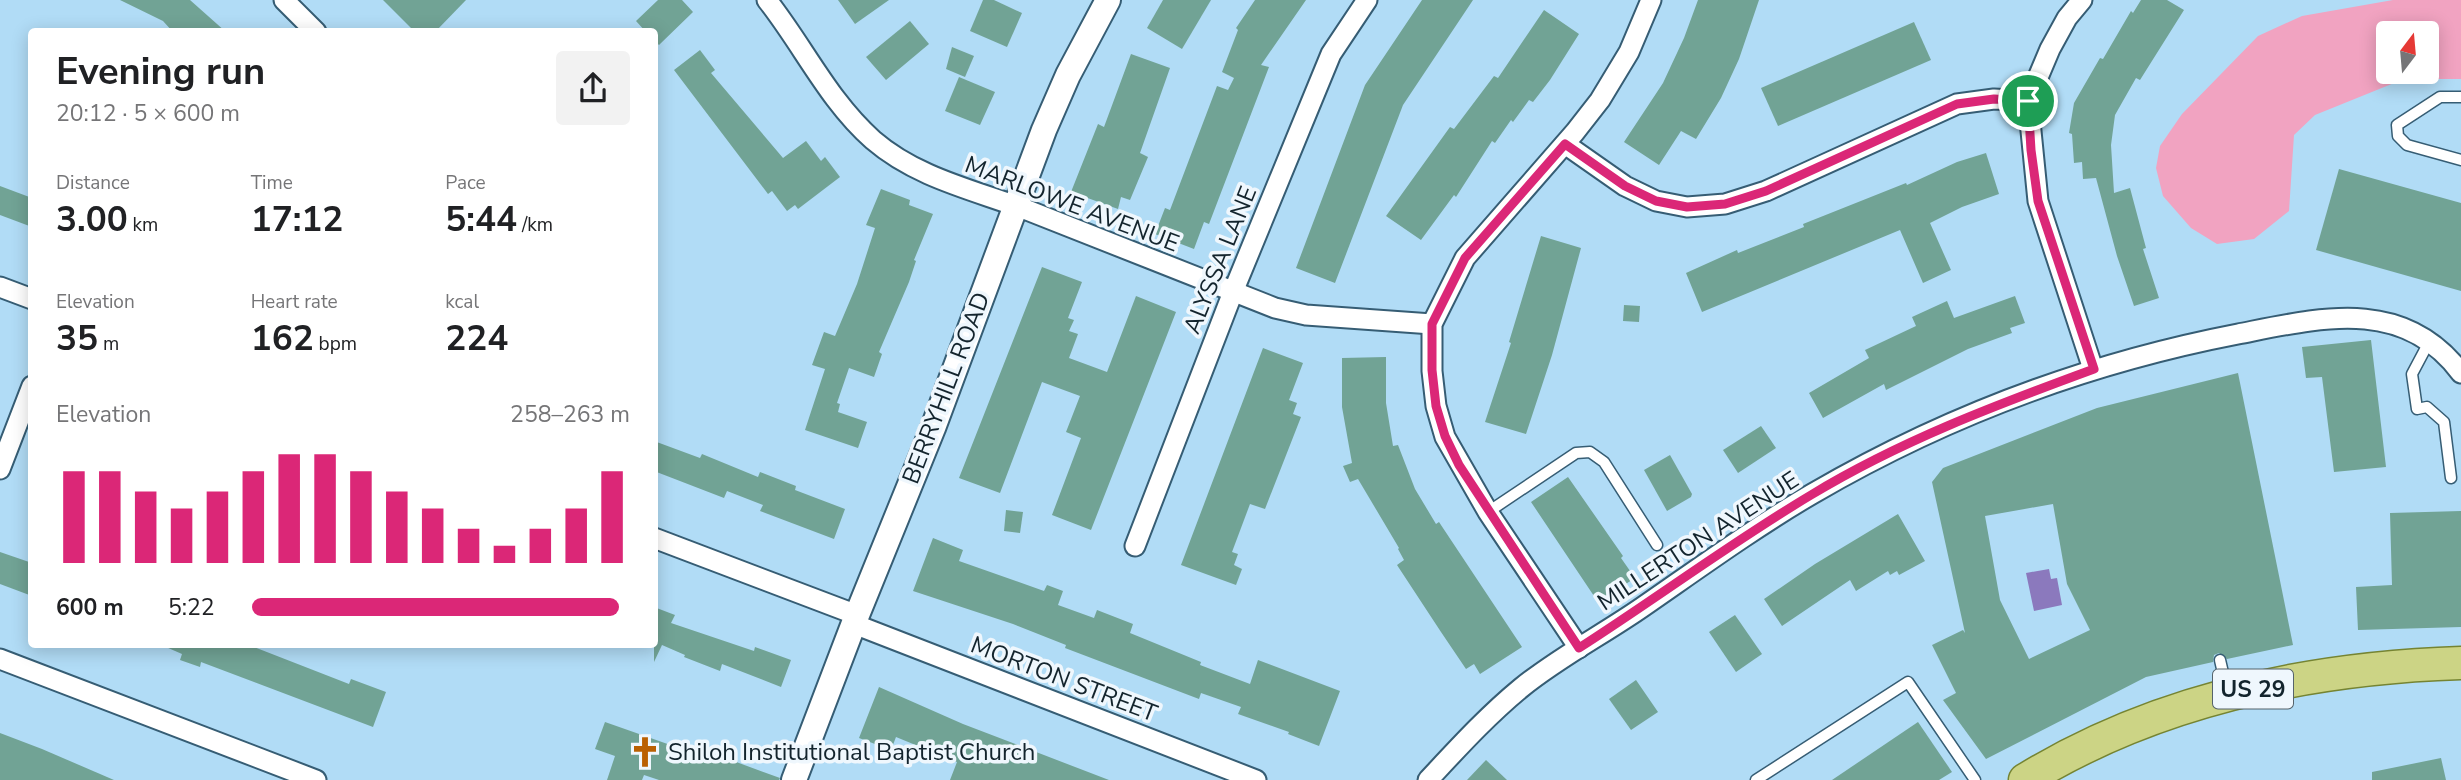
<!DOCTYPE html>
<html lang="en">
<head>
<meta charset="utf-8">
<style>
	body { margin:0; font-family:"Nunito Sans",sans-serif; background:#f2f2f2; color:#202124; height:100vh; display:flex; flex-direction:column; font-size:26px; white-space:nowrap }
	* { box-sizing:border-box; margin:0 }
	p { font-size:23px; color:#757577 }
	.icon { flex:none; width:38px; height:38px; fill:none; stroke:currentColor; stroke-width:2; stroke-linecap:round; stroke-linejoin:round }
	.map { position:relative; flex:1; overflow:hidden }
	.sheet { position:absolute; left:28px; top:28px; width:630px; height:620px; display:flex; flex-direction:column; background:#fff; border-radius:7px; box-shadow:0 4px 18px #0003 }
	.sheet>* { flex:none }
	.needle { width:46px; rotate:16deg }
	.fabs { position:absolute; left:2376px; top:21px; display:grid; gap:14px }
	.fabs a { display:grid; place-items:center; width:63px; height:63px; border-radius:7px; background:#fff; box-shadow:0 4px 18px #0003; font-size:35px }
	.pin { position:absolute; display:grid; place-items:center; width:60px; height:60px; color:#fff; margin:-30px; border:4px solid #fff; border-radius:50%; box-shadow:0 2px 7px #0007 }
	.round { display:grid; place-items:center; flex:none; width:74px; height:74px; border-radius:7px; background:#f2f2f2 }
	.overview { display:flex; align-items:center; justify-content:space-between; height:119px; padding:0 28px }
	h1 { font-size:38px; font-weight:700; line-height:52px }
	.metrics { display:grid; grid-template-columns:repeat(3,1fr); gap:10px; height:119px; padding:7px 28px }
	.metrics div { display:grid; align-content:center }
	.metrics b { font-size:35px; font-weight:700 }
	.metrics small { font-size:19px; font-weight:400 }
	.metrics p { font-size:19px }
	.chart { height:196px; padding:14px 28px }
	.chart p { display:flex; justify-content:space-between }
	.chart svg { width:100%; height:126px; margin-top:7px; stroke:#db2777; stroke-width:6 }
	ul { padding:0 28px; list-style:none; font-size:23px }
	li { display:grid; grid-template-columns:112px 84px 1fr; align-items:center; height:52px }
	li i { height:18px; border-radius:9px; background:#db2777 }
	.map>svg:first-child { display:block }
</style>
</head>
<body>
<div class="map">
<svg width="2461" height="780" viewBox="0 0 2461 780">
	<rect width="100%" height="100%" fill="#b1dcf6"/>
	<path fill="#f1a3c1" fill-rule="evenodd" d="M2393 0H2461V79H2404L2315 115 2294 135 2289 211 2254 239 2217 244 2191 228 2163 196 2156 168 2160 146 2182 114 2258 36 2302 16ZM2389 33H2427V72H2389Z"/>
	<path fill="#8b79bd" d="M2049 569 2051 579 2057 578 2062 605 2034 611 2026 573Z"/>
	<g fill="#71a395" fill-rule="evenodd">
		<path d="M120 0H190L226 32H173L163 21Z"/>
		<path d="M383 0H466L435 32H415Z"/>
		<path d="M658 0H682L693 12 659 45 654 40V32H646L636 21Z"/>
		<path d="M838 0H889L855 24Z"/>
		<path d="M983 0H994L1022 13 1007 47 970 31Z"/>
		<path d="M1163 0H1211L1182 49 1147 28Z"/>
		<path d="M1255 0H1306L1261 65 1269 67 1209 224 1204 222 1194 249 1155 234 1165 208 1170 210 1217 86 1228 90 1234 78 1222 72 1238 30 1236 28Z"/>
		<path d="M1422 0H1473L1403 105 1335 283 1296 268 1365 85Z"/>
		<path d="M1698 0H1759L1739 59 1721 98 1696 139 1681 131 1659 165 1624 142 1663 83 1684 38Z"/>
		<path d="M2141 0H2167L2184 10 2140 80 2136 78 2115 115 2111 145 2114 193 2130 188 2146 248 2143 249 2159 298 2134 306 2117 256 2096 178 2083 179 2082 162 2074 163 2072 134 2069 133 2074 103 2100 58 2103 59 2131 11 2133 13Z"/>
		<path d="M1544 10 1579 34 1550 80 1533 102 1529 100 1513 122 1511 120 1495 143 1492 141 1456 197 1454 195 1421 240 1386 216 1450 127 1454 129 1494 76 1498 78Z"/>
		<path d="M910 21 929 44 886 80 866 57Z"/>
		<path d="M1914 22 1931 60 1778 126 1761 88Z"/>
		<path d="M952 47 974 56 965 77 946 69Z"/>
		<path d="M700 50 715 70 711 73 783 158 806 141 821 161 825 157 840 177 798 209 795 205 787 211 772 191 768 194 674 70Z"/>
		<path d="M1131 54 1170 68 1140 153 1148 157 1130 200 1121 197 1118 209 1071 192 1098 124 1104 127Z"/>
		<path d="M959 77 995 92 980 125 945 111Z"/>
		<path d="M1986 153 1999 194 1962 207 1930 223 1951 270 1923 283 1900 230 1702 312 1686 273 1737 250 1738 253 1804 227 1803 224 1906 183 1907 185 1957 162Z"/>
		<path d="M2339 169 2461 203V291L2316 250Z"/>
		<path d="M0 186 32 198V227L0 215Z"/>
		<path d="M881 189 910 200 909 205 933 214 914 260 916 261 909 282 879 352 882 354 874 377 849 368 837 403 840 404 838 412 867 422 858 448 805 430 825 369 812 365 824 332 835 336 857 284 875 228 866 225Z"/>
		<path d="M1541 236 1581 248 1552 355 1526 434 1485 422 1511 343 1509 342Z"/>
		<path d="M1042 267 1082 282 1068 318 1074 320 1069 331 1078 334 1069 358 1107 372 1136 296 1176 312 1091 530 1052 515 1081 438 1066 432 1080 396 1042 382 1000 493 959 478Z"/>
		<path d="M2015 296 2025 323 2010 328 2012 333 1968 349 1886 390 1884 384 1823 418 1809 393 1869 358 1865 350 1916 326 1912 317 1947 301 1954 318Z"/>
		<path d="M1624 305 1640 306 1639 322 1623 321Z"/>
		<path d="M2371 340 2386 467 2334 472 2322 377 2306 378 2302 347Z"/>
		<path d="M1263 348 1303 363 1289 400 1297 403 1293 414 1301 417 1265 509 1250 504 1232 552 1238 554 1234 565 1242 569 1236 585 1181 565Z"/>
		<path d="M1386 357V403L1393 446 1398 445 1415 489 1436 524 1439 522 1522 647 1480 674 1474 664 1466 669 1441 632 1397 565 1404 560 1398 549 1399 548 1358 479 1350 482 1343 466 1352 463 1342 407V358Z"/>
		<path d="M2238 373 2293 645 2227 659 2219 653 2214 655 2213 662 2146 677 1986 759 1943 700 1956 693 1932 645 1963 630 1965 633 1932 482 1943 468 2097 408ZM2053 504 2067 584 2090 630 2029 659 2000 600 1985 516Z"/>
		<path d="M1761 426 1776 448 1738 473 1723 450Z"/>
		<path d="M654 441 700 458 702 454 758 477 760 472 796 486 795 490 845 509 834 539 760 511 763 505 727 491 724 498 654 471Z"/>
		<path d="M1670 455 1692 494 1691 497 1667 511 1644 470Z"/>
		<path d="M1568 477 1623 556 1621 558 1635 578 1598 602 1531 502Z"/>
		<path d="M1006 510 1023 512 1020 533 1004 531Z"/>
		<path d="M2461 511V627L2358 630 2356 587 2392 585 2390 513Z"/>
		<path d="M1898 514 1925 561 1899 575 1897 571 1890 575 1888 571 1856 591 1850 580 1782 626 1764 599 1815 564Z"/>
		<path d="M933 538 963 550 959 561 1044 591 1047 585 1063 591 1058 605 1094 618 1097 610 1133 624 1130 633 1201 662 1200 665 1250 684 1258 660 1340 691 1319 746 1288 734 1289 732 1238 714 1241 707 1201 693 1199 699 1065 648 1066 645 1013 624 913 591Z"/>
		<path d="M0 552 32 563V596L0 584Z"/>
		<path d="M654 607 675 615 671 623 754 651 755 647 791 660 781 687 722 664 720 671 684 657 685 655 662 645 654 662Z"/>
		<path d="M1735 615 1762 654 1736 672 1709 632Z"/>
		<path d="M159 644H246L349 684 351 679 386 692 373 727 201 662 200 667 180 660 182 654Z"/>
		<path d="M1636 680 1658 712 1631 730 1609 699Z"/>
		<path d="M879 687 963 724 1109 780H950L957 762 896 737 891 750 859 738Z"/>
		<path d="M605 722 696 754 698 748 780 778 779 780H659L644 775 642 780H607L615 756 595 749Z"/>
		<path d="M1918 722 1952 772 1939 780H1832Z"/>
		<path d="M0 733 42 749 114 780H0Z"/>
		<path d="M2441 758 2446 780H2372V772Z"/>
		<path d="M1486 760 1507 780H1467Z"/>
	</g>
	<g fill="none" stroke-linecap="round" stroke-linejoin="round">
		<defs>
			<g id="service">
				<path d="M2461 97H2440L2397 125 2398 136 2407 145 2461 160"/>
				<path d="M2429 342 2412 374 2417 409 2427 407 2444 422 2451 478"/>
				<path d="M1488 512 1576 453 1590 452 1604 462 1657 545"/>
				<path d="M2220 660 2227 690"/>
				<path d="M1756 780 1908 682 1975 780"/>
			</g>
			<g id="minor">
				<path d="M284 0 316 32"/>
				<path d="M767 0C804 47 828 100 873 140 917 178 974 190 1027 210 1110 242 1192 276 1275 308L1306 315 1432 324"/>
				<path d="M2082 0 2067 18 2050 49 2028 101 2038 201 2093 369"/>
				<path d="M1565 144 1625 186 1656 201 1687 207 1725 204 1766 191 1957 104 1994 99 2028 101"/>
				<path d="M0 287 32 299"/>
				<path d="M0 469 32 386"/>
				<path d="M654 538 857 615"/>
				<path d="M1135 546 1233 292 1331 54 1367 0"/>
				<path d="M854 624 1256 780"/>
				<path d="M1579 648 1488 512 1445 437 1436 406 1432 371V324L1465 258 1575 132 1600 100 1629 52 1651 0"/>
				<path d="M0 659 316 780"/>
				<path d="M1428 780C1458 748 1487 716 1521 688 1559 657 1604 634 1644 606 1699 568 1754 528 1812 494 1944 417 2088 363 2238 334 2320 318 2403 296 2461 373"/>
			</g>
			<path id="tertiary" d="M794 780 857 615 933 428 1044 130 1068 75 1108 0"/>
			<path id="primary" d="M2025 780C2155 700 2310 668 2461 663"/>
		</defs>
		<use href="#service" stroke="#365d74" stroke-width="13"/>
		<use href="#minor" stroke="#365d74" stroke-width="23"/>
		<use href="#tertiary" stroke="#365d74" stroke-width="28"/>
		<use href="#primary" stroke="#758432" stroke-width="35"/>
		<use href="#service" stroke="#fff" stroke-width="10"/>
		<use href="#minor" stroke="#fff" stroke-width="19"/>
		<use href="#tertiary" stroke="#fff" stroke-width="24"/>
		<use href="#primary" stroke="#ccd485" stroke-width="32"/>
	</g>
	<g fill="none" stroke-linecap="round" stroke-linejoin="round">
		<defs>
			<path id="route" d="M1994 99 2028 101 2031 150 2038 201 2094 369C1996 405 1900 441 1811 495 1732 542 1657 598 1579 648L1459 465 1445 436 1436 406 1432 370V324L1465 258 1565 144 1625 186 1656 201 1687 207 1725 204 1766 191 1957 104Z"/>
		</defs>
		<use href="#route" stroke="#fff" stroke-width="14"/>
		<use href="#route" stroke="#db2777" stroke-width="9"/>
	</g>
	<defs>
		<symbol id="church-bare" viewBox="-9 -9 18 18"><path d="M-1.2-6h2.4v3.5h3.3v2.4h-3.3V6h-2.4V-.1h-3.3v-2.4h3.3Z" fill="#ba6001" stroke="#eff7fd" stroke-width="2.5" paint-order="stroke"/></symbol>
	</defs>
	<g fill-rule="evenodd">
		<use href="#church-bare" x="623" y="730" width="44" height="44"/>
	</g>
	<g text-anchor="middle" stroke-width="7" stroke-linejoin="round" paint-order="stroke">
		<rect fill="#eff7fd" stroke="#55636b" stroke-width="2" x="2213" y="669.5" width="80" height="39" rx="5"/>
		<g font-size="23" font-weight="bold" fill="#13242d">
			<text x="2253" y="697">US 29</text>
		</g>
		<g font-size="24" fill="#13242d" stroke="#eff7fd">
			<text transform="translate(1072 204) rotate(21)" y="8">MARLOWE AVENUE</text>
			<text transform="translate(1220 260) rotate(-68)" y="8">ALYSSA LANE</text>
			<text transform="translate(946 388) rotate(-69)" y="8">BERRYHILL ROAD</text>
			<text transform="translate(1698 541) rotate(-33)" y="8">MILLERTON AVENUE</text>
			<text transform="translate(1064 679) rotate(21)" y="8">MORTON STREET</text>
		</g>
		<g font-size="24" fill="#13242d" stroke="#eff7fd" text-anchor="start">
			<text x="668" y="760">Shiloh Institutional Baptist Church</text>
		</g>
	</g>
</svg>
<div class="fabs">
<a><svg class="needle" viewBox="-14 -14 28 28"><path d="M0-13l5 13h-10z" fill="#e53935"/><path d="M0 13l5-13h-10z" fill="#757577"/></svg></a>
</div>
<div class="pin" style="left:2028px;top:101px;background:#1e9e55"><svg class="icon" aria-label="arrive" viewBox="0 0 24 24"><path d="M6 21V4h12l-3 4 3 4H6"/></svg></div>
<section class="sheet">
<div class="overview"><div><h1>Evening run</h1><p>20:12 · 5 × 600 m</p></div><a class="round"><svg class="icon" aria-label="share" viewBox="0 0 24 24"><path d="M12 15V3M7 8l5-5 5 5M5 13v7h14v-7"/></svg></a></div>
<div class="metrics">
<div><p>Distance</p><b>3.00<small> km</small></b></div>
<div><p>Time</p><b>17:12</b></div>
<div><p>Pace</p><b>5:44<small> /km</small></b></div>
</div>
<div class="metrics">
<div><p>Elevation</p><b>35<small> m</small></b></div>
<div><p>Heart rate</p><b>162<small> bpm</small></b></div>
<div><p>kcal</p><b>224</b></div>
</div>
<div class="chart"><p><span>Elevation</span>258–263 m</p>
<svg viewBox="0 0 160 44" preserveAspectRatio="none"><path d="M5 44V12M15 44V12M25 44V19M35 44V25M45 44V19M55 44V12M65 44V6M75 44V6M85 44V12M95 44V19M105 44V25M115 44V32M125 44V38M135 44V32M145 44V25M155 44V12"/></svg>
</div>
<ul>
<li><b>600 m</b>5:22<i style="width:97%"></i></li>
</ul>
</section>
</div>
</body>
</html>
